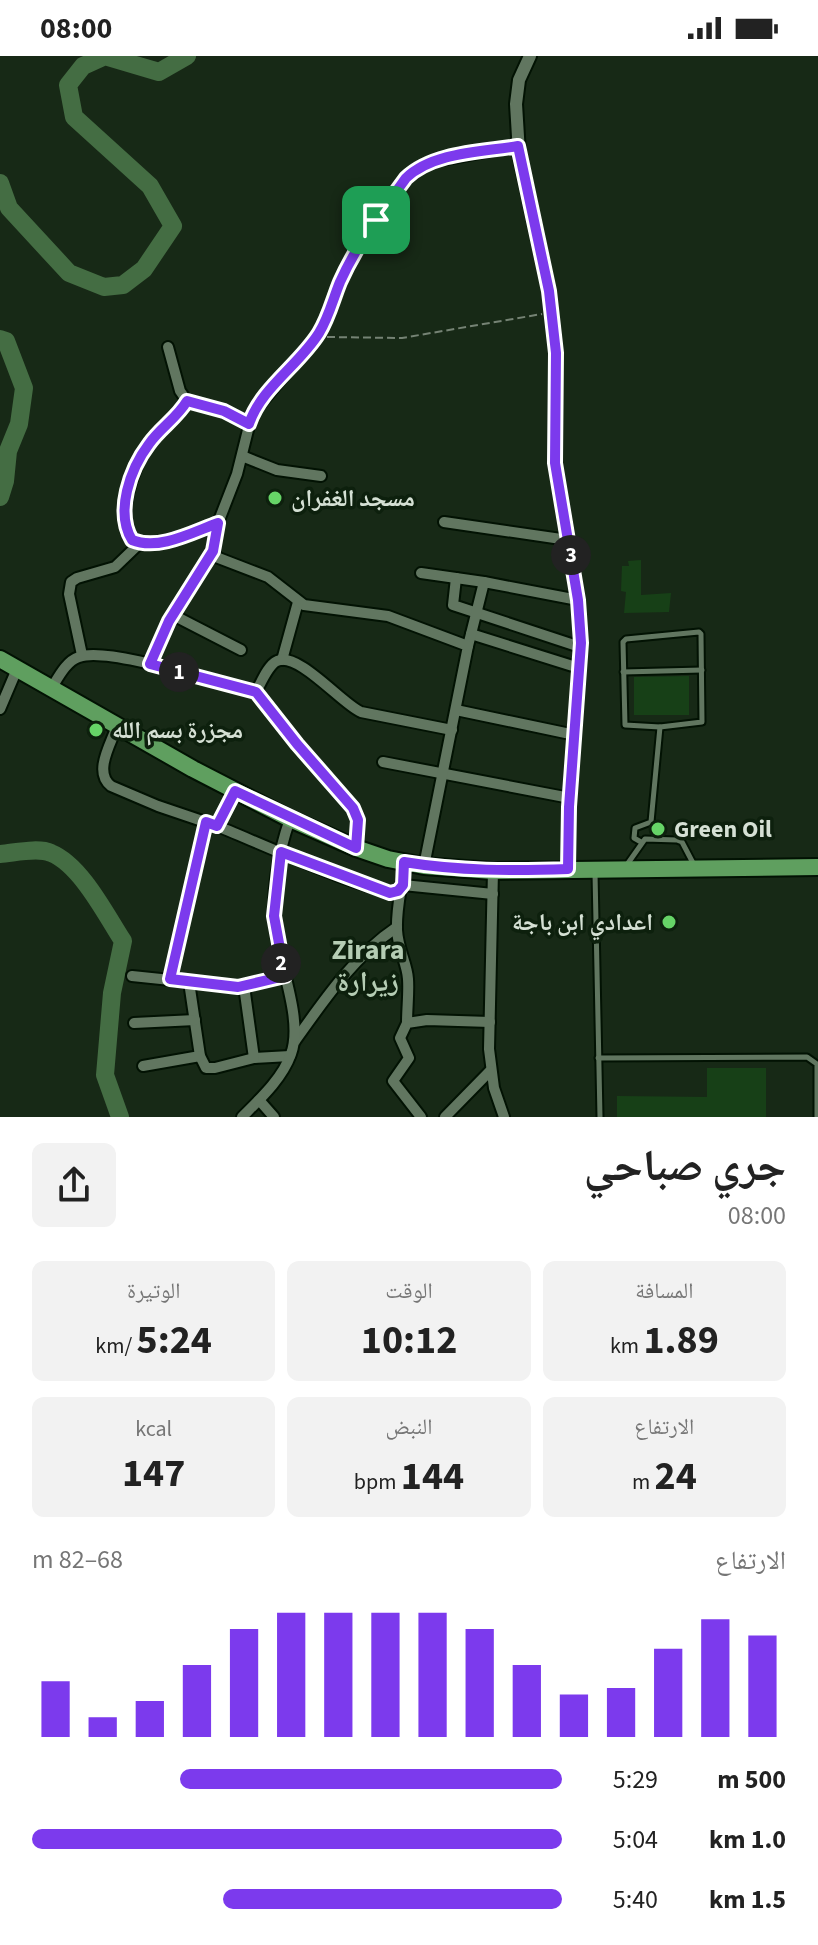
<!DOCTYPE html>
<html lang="ar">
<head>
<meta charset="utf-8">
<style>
	body { margin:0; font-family:"Source Sans 3","Noto Naskh Arabic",sans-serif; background:#f2f2f2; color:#222; direction:rtl; height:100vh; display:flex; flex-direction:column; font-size:30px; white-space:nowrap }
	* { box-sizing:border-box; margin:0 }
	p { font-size:26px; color:#767676 }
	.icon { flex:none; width:44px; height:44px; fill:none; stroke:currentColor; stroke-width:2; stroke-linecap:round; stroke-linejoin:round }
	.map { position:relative; height:1061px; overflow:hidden; direction:ltr }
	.drawer { display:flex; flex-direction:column; background:#fff; flex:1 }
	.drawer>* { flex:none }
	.pin { position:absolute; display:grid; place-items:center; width:68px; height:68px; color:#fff; margin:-34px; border-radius:16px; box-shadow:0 4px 12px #0006 }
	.km { position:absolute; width:40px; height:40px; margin:-20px; border-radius:50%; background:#222; color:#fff; font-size:22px; line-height:40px; text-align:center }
	.round { display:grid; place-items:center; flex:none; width:84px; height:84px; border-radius:12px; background:#f2f2f2 }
	.summary { display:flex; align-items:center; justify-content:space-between; height:136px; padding:0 32px }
	h1 { font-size:44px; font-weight:700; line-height:60px }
	.stats { display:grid; grid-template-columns:repeat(3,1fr); gap:12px; height:136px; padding:8px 32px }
	.stats div { display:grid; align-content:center; border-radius:12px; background:#f2f2f2; text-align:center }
	.stats b { font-size:40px; font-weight:700 }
	.stats small { font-size:22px; font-weight:400 }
	.stats p { font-size:22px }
	.chart { height:224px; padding:16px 32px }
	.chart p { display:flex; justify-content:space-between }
	.chart svg { width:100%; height:144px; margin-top:8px; stroke:#7c3aed; stroke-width:6 }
	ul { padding:0 32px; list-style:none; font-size:26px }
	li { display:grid; grid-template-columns:128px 96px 1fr; align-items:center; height:60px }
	li i { height:20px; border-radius:10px; background:#7c3aed }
	.status { display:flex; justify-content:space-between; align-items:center; height:56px; padding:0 40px; background:#fff; direction:ltr }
	.status svg { height:22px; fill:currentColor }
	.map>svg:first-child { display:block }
</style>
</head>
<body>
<div class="status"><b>08:00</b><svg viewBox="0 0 49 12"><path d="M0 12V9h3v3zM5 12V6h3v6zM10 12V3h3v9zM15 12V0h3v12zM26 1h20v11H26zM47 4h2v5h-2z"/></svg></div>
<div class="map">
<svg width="818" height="1061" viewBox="0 0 818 1061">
	<rect width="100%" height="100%" fill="#172916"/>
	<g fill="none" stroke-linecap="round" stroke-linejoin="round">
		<g stroke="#446d43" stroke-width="18">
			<path d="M0 127 9 152 69 217 104 231 123 229 144 213 173 170 150 130 74 61 68 29 83 10 105 0 159 16 187 0"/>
			<path d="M0 283 6 285 24 332 19 368 8 395 5 425 0 441"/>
			<path d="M0 798C14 797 38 791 51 797 81 809 106 859 123 885L112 937 105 1019 120 1061"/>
		</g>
	</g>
	<g fill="#174017">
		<path d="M641 504V539L671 537 669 556 624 557 626 536 621 535 622 510H629L628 505Z"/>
		<path d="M689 620V659H634V621Z"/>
		<path d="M707 1012H766V1061H617V1040L707 1041Z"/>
	</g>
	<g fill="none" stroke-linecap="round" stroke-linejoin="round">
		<defs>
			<g id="service">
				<path d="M699 576 701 578 702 666 660 671 625 669 623 586 626 583Z"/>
				<path d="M623 616 702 614"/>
				<path d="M641 786 634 782 635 772 651 766 660 671"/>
				<path d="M626 810 645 783 677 784 682 786 693 807"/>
				<path d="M595 817 600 1061"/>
				<path d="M598 1002 807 1001 817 1008V1061"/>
			</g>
			<g id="minor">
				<path d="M168 291 180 335 187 345 224 355 249 368"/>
				<path d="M187 345C177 361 161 372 149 387 137 402 106 482 140 487 166 491 194 476 218 467"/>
				<path d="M242 400 277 414 321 420"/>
				<path d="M444 466 568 484"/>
				<path d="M421 517 484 526"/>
				<path d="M456 522 453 549 580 591"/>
				<path d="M173 559 241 594"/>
				<path d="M471 578 579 612"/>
				<path d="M468 590 484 526 578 544"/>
				<path d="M82 599 69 538 71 526 77 522 115 511 140 487"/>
				<path d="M282 604 298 546"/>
				<path d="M150 608 169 565 213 495"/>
				<path d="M51 633C58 622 66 605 79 601 108 590 220 628 256 636 261 627 268 609 277 605 298 595 342 648 361 656L452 674"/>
				<path d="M256 636 297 688 353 752 358 764 356 792"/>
				<path d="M0 653 17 613"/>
				<path d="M456 654 575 679"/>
				<path d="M117 670C111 688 93 716 111 730L158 750 217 770 235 735"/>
				<path d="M383 706 570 742"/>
				<path d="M217 770C246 781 378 842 398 835"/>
				<path d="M404 806C403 829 396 849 397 874 398 894 407 907 408 923 409 937 407 952 407 967"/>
				<path d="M424 810 468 590 388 560 304 549 268 521 216 501 213 488 218 467 237 418 252 358 317 280 327 263 341 225 359 191 406 122 423 109 436 105 518 90"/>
				<path d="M493 815 489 993 494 1032 504 1061"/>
				<path d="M403 829 493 838"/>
				<path d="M132 920 238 931 285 920"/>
				<path d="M170 923 206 766"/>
				<path d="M189 926 200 1000 206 1012H215L254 1002 290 1000"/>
				<path d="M244 930 254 1002"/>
				<path d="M134 967 195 964"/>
				<path d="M295 985C324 944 355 899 397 871"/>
				<path d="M143 1010 200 1000"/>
				<path d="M259 1044 274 1061"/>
				<path d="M242 1061C260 1043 282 1023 291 998 303 965 281 913 276 878 270 841 278 797 290 763"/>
				<path d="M421 1061 393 1025 409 1002 400 982 407 967 427 964 490 966"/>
				<path d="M445 1061 490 1015"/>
			</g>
			<path id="tertiary" d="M530 0 519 24 516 48 519 97 549 235 556 297 555 407 578 544 581 587 569 751 568 813"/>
			<path id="primary" d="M0 603 193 713 290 763 356 792 388 803 424 810 493 815 818 811"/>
		</defs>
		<use href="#service" stroke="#021203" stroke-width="9"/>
		<use href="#minor" stroke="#021203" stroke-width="14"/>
		<use href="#tertiary" stroke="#021203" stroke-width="16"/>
		<use href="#primary" stroke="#021203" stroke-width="20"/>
		<path stroke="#758374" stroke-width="2" stroke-dasharray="8 4" stroke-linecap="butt" d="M327 281 402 282 542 258"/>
		<use href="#service" stroke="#617660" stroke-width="5"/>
		<use href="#minor" stroke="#617660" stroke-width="10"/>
		<use href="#tertiary" stroke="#617660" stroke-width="12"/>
		<use href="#primary" stroke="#5f9f5f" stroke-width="16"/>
	</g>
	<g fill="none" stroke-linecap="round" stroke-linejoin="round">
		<defs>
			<path id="route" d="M518 90 549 235 556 297 555 407 578 544 581 587 569 751 568 813C513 815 459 815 404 806L403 829 398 835 390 837 281 796 274 860 285 920 238 931 170 923 206 766 217 770 235 735 356 792 358 764 353 752 297 688 256 636 150 608 169 565 213 495 218 467C193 476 159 495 132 484 115 456 130 413 149 388 160 372 177 362 187 345L224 355 249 368C261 332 299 309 319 277 329 261 333 243 340 226 357 188 382 155 406 122 433 96 482 96 518 90Z"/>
		</defs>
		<use href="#route" stroke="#fff" stroke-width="16"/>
		<use href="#route" stroke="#7c3aed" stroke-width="10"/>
	</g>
	<g fill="#66d467" stroke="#0d200d" stroke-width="3">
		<circle cx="275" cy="442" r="8"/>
		<circle cx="96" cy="674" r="8"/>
		<circle cx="658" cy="773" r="8"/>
		<circle cx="669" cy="866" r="8"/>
	</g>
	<g text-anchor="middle" stroke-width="7" stroke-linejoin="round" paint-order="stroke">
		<g font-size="24" font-weight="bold" fill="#d5e0d4" stroke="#0d200d" text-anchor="start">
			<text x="291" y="450">مسجد الغفران</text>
			<text x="112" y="682">مجزرة بسم الله</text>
			<text x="674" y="781">Green Oil</text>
			<text x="653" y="874" text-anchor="end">اعدادي ابن باجة</text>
		</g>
		<g font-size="28" font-weight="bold" fill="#b5cdb4" stroke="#0d200d">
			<text x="368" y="903">Zirara<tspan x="368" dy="32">زيرارة</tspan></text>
		</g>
	</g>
</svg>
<div class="pin" style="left:376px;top:164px;background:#1e9e55"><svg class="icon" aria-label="arrive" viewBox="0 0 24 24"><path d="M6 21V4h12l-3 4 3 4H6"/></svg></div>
<b class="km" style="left:179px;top:616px">1</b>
<b class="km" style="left:281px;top:907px">2</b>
<b class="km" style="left:571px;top:499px">3</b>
</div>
<section class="drawer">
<div class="summary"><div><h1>جري صباحي</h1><p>08:00</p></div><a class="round"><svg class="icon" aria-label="share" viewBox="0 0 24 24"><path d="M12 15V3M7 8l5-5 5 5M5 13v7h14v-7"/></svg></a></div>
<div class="stats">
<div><p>المسافة</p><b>1.89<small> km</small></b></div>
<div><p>الوقت</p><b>10:12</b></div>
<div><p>الوتيرة</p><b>5:24<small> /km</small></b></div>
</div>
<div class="stats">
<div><p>الارتفاع</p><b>24<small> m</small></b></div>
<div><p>النبض</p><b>144<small> bpm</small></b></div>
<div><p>kcal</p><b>147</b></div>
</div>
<div class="chart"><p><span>الارتفاع</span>68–82 m</p>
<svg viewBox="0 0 160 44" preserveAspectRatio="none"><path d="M5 44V27M15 44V38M25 44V33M35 44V22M45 44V11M55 44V6M65 44V6M75 44V6M85 44V6M95 44V11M105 44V22M115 44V31M125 44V29M135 44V17M145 44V8M155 44V13"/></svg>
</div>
<ul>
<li><b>500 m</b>5:29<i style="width:72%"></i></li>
<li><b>1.0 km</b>5:04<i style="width:100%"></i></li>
<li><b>1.5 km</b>5:40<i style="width:64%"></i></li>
</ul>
</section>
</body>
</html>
